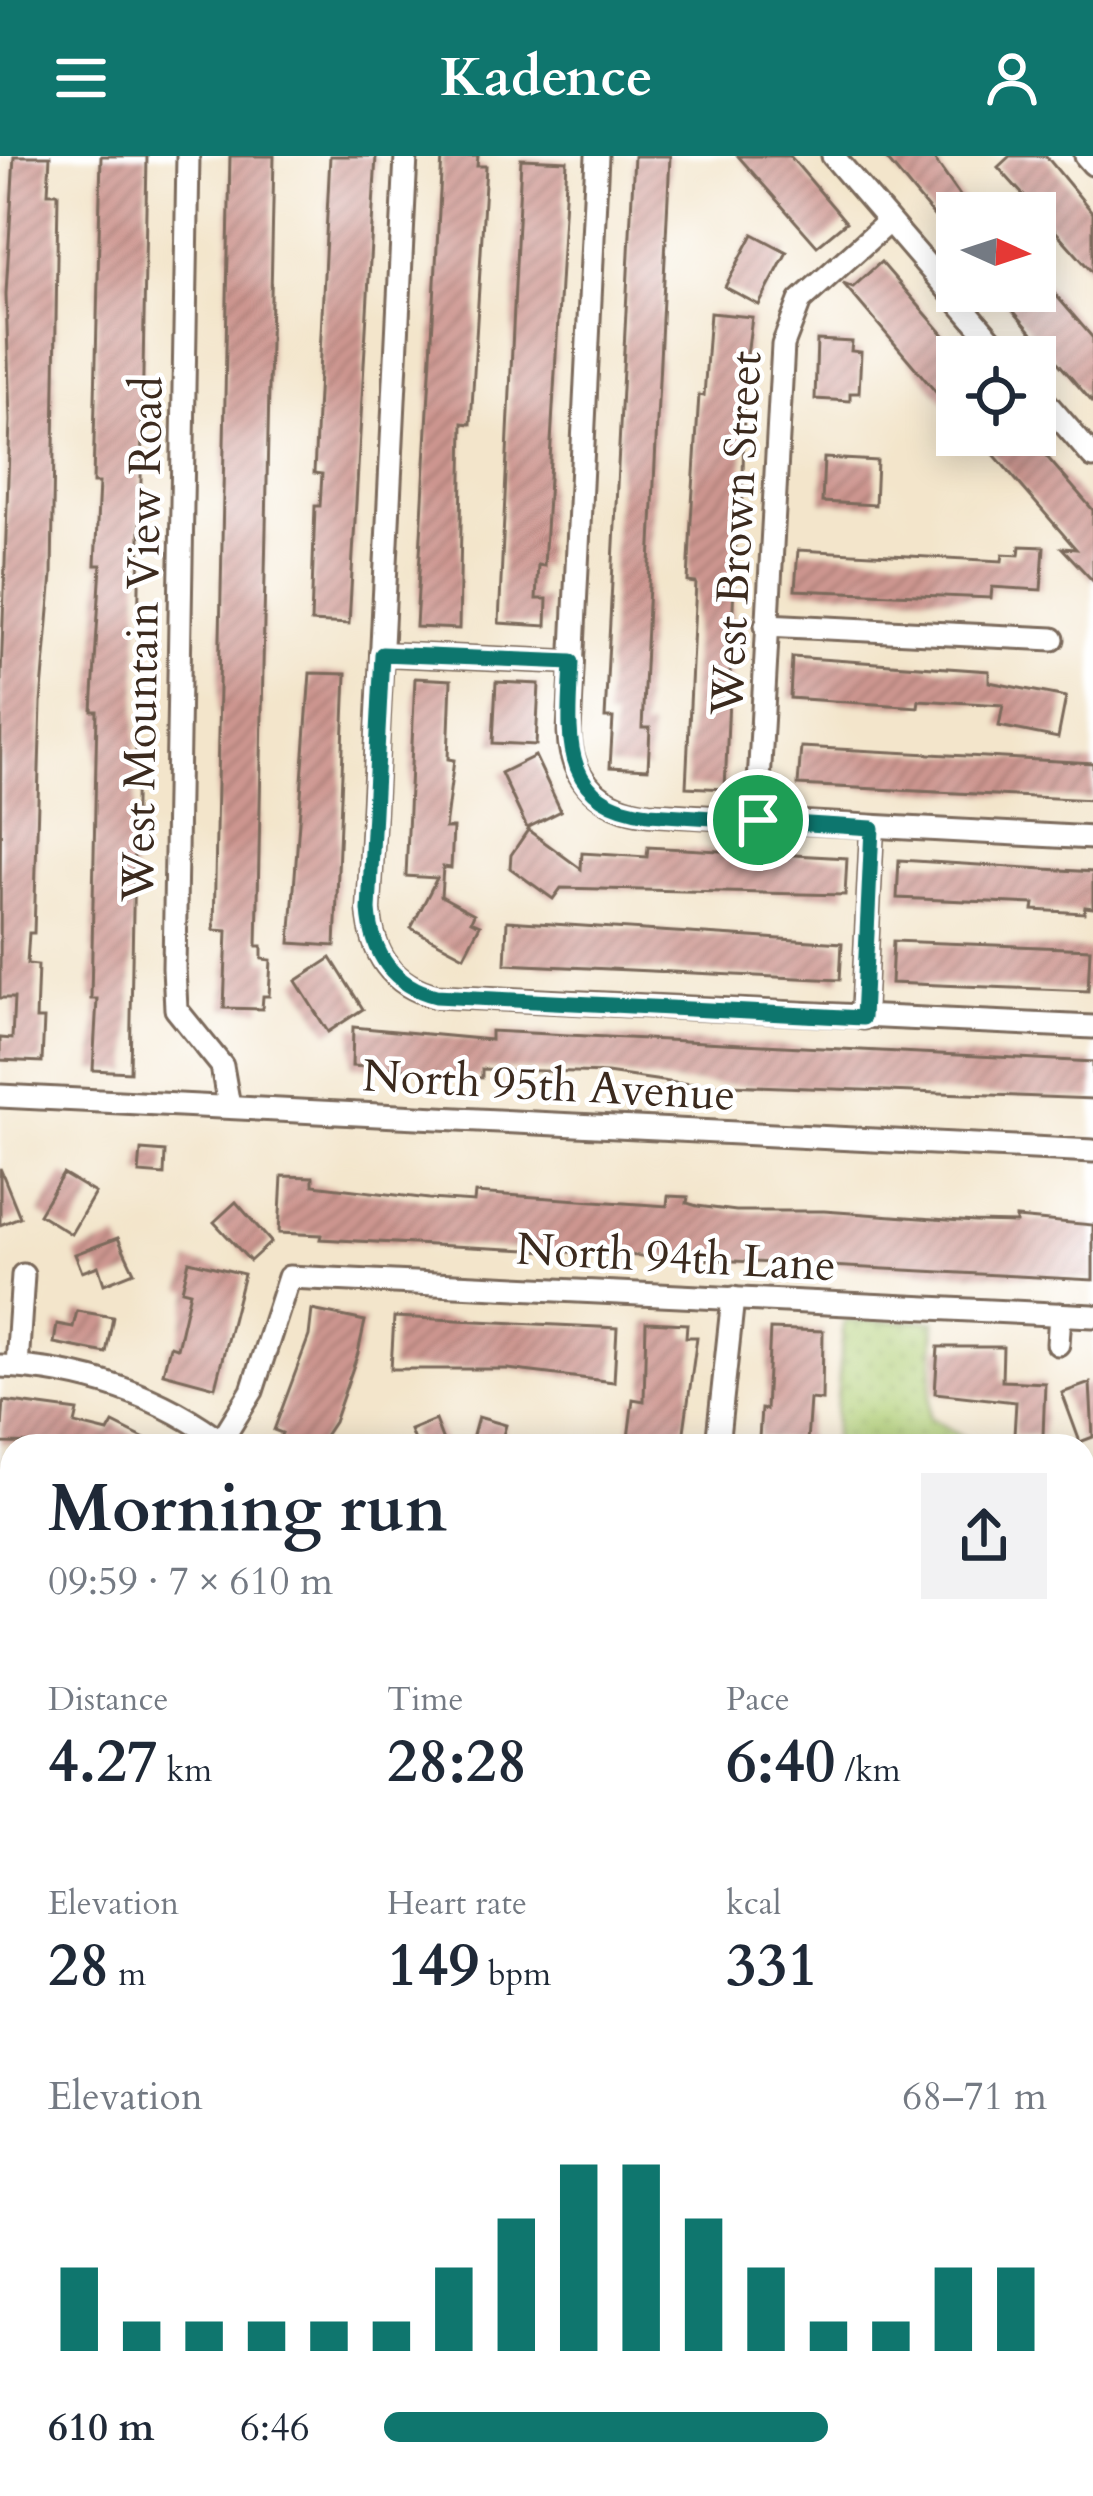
<!DOCTYPE html>
<html lang="en">
<head>
<meta charset="utf-8">
<style>
	body { margin:0; font-family:Cardo,serif; background:#f2f2f3; color:#1f2937; height:100vh; display:flex; flex-direction:column; font-size:45px; white-space:nowrap }
	* { box-sizing:border-box; margin:0 }
	p { font-size:39px; color:#747a83 }
	.icon { flex:none; width:66px; height:66px; fill:none; stroke:currentColor; stroke-width:2; stroke-linecap:round; stroke-linejoin:round }
	.map { position:relative; flex:1; overflow:hidden }
	.panel { position:absolute; left:0px; top:1278px; width:1095px; height:1062px; display:flex; flex-direction:column; background:#fff; border-radius:36px 36px 0 0; box-shadow:0 6px 30px #0003 }
	.panel>* { flex:none }
	.needle { width:78px; rotate:93deg }
	.fabs { position:absolute; left:936px; top:36px; display:grid; gap:24px }
	.fabs a { display:grid; place-items:center; width:120px; height:120px; border-radius:0px; background:#fff; box-shadow:0 6px 30px #0003; font-size:60px }
	.pin { position:absolute; display:grid; place-items:center; width:102px; height:102px; color:#fff; margin:-51px; border:6px solid #fff; border-radius:50%; box-shadow:0 3px 12px #0007 }
	.round { display:grid; place-items:center; flex:none; width:126px; height:126px; border-radius:0px; background:#f2f2f3 }
	.summary { display:flex; align-items:center; justify-content:space-between; height:204px; padding:0 48px }
	h1 { font-size:66px; font-weight:700; line-height:90px }
	.figures { display:grid; grid-template-columns:repeat(3,1fr); gap:18px; height:204px; padding:12px 48px }
	.figures div { display:grid; align-content:center }
	.figures b { font-size:60px; font-weight:700 }
	.figures small { font-size:33px; font-weight:400 }
	.figures p { font-size:33px }
	.chart { height:336px; padding:24px 48px }
	.chart p { display:flex; justify-content:space-between }
	.chart svg { width:100%; height:216px; margin-top:12px; stroke:#0f766e; stroke-width:6 }
	ul { padding:0 48px; list-style:none; font-size:39px }
	li { display:grid; grid-template-columns:192px 144px 1fr; align-items:center; height:90px }
	li i { height:30px; border-radius:15px; background:#0f766e }
	header { display:flex; justify-content:space-between; align-items:center; height:156px; padding:0 48px; background:#0f766e; color:#fff; font-size:54px; font-weight:700 }
	.map>svg:first-child { display:block }
</style>
</head>
<body>
<header><svg class="icon" aria-label="menu" viewBox="0 0 24 24"><path d="M4 6h16M4 12h16M4 18h16"/></svg>Kadence<svg class="icon" aria-label="person" viewBox="0 0 24 24"><circle cx="12" cy="8" r="4"/><path d="M4 21q1-7 8-7t8 7"/></svg></header>
<div class="map">
<svg width="1093" height="2340" viewBox="0 0 1093 2340">
	<defs>
		<pattern id="park-dots" width="8" height="8" patternUnits="userSpaceOnUse" patternTransform="scale(3)"><rect width="8" height="8" fill="#b1cf76"/><path d="M2 2h.1M6 6h.1" fill="none" stroke="#99b266" stroke-width="1.8" stroke-linecap="round"/></pattern>
		<pattern id="building-hatch" width="6" height="6" patternUnits="userSpaceOnUse" patternTransform="scale(3)"><rect width="6" height="6" fill="#cd9690"/><path d="M-1 1l2-2M0 6l6-6M5 7l2-2" fill="none" stroke="#a87b75"/></pattern>
	</defs>
	<rect width="100%" height="100%" fill="#fff"/>
	<filter id="ink" filterUnits="userSpaceOnUse"><feTurbulence type="fractalNoise" baseFrequency=".00833" numOctaves="2"/><feDisplacementMap in="SourceGraphic" scale="24" xChannelSelector="R" yChannelSelector="G"/><feConvolveMatrix kernelMatrix="1 2 1 2 8 2 1 2 1" color-interpolation-filters="sRGB"/></filter>
	<filter id="wash" filterUnits="userSpaceOnUse"><feTurbulence type="fractalNoise" baseFrequency=".004" numOctaves="4" result="noise"/><feDisplacementMap in="SourceGraphic" scale="48" xChannelSelector="R" yChannelSelector="G"/><feGaussianBlur stdDeviation="2.7" result="paint"/><feColorMatrix in="noise" values="0 0 0 0 0 0 0 0 0 0 0 0 0 0 0 0 0 1.4 0 .05"/><feComposite in="paint" operator="in"/></filter>
	<g filter="url(#wash)">
		<rect width="100%" height="100%" fill="#f3e5cb"/>
		<g fill="url(#park-dots)" stroke="#767c4a" stroke-width="3">
			<path d="M844 1165H935L929 1261 978 1290H833Z"/>
			<path d="M1083 1370 1093 1390V1433L1083 1440Z"/>
		</g>
		<g id="blocks">
			<g fill="url(#building-hatch)">
				<path d="M14 0H50L48 37H58L52 419 41 547 34 777H29L27 808 38 809 36 863H44L42 906 0 904V882L12 883 14 842H0L1 520 10 265 6 138Z"/>
				<path d="M101 0H147L130 916 93 914 97 843H91L97 555H92L101 409H95L99 327H93Z"/>
				<path d="M230 0H274L257 790H262V803L271 804 269 840H263L262 853 224 852 227 775 214 774Z"/>
				<path d="M330 0H376L349 468 311 466 315 350H320L322 318 314 317Z"/>
				<path d="M442 0H478L477 10H486L471 268 463 267 459 473 416 471Z"/>
				<path d="M634 0H670L642 572H650L648 613 610 611 613 562H605Z"/>
				<path d="M738 0H790L846 66 817 90Z"/>
				<path d="M884 0H932L972 57H957V88Z"/>
				<path d="M1010 0H1046L1093 57V117L998 11Z"/>
				<path d="M521 3 567 5 544 410 538 409 536 443H547L546 470 499 467Z"/>
				<path d="M753 78 787 96 759 149 725 131Z"/>
				<path d="M881 106 963 201H957V261L843 127 853 131Z"/>
				<path d="M1035 115 1093 182V247L996 135H1035Z"/>
				<path d="M710 157 752 161 744 222 743 337 742 361 737 360 725 633 686 631 696 427 688 426 691 365 699 239 704 240Z"/>
				<path d="M817 184 852 186 851 195 861 196 859 237H850V245L815 243Z"/>
				<path d="M993 279H1028L1093 354V425L1062 392 1076 393 984 287Z"/>
				<path d="M824 302 877 305 875 349 822 346Z"/>
				<path d="M1020 390 1044 391 1041 434 992 431 991 442 795 434 798 394 1002 405 1003 398 1019 399Z"/>
				<path d="M792 501 989 515V526L1066 541 1058 582 999 570 1003 549 919 544 918 551 790 542Z"/>
				<path d="M310 517 346 518 335 790 290 787Z"/>
				<path d="M415 522 451 524 448 603 454 604 445 672H453L451 712 443 711 441 740 474 758 471 765 480 769 464 800 411 772 437 722 406 720Z"/>
				<path d="M496 526 539 528 536 589 493 587Z"/>
				<path d="M801 591 1093 607V644L798 629Z"/>
				<path d="M535 600 561 655 527 672 501 617Z"/>
				<path d="M528 674 581 713 582 697 647 701 648 691 847 702 845 739 561 732 553 743 510 712 511 699Z"/>
				<path d="M899 704 1093 716V752L1085 751 1084 757 1033 754 1034 748 897 742Z"/>
				<path d="M507 765 842 787 840 824 505 808Z"/>
				<path d="M893 785 1090 793 1088 835 891 827Z"/>
				<path d="M331 802 363 853 328 876 296 825Z"/>
				<path d="M353 871 491 884V875L1093 906V943L676 927 607 917 482 913V922L421 918V914L352 910Z"/>
				<path d="M141 994 165 996 164 1019 139 1017Z"/>
				<path d="M0 1012 20 1061 0 1069Z"/>
				<path d="M63 1018 95 1037 71 1078 39 1058Z"/>
				<path d="M282 1020 313 1021V1029L429 1043 474 1046 475 1037 667 1050 668 1040 688 1041 687 1047 697 1050 736 1055H824L975 1066 1016 1067V1062L1093 1069V1124L320 1083 321 1079 279 1077Z"/>
				<path d="M236 1046 271 1086 250 1105 214 1066Z"/>
				<path d="M118 1082 134 1116 104 1128 98 1110 82 1116 75 1098Z"/>
				<path d="M189 1105 244 1118 215 1231 163 1217 170 1190 177 1192 190 1136 182 1134Z"/>
				<path d="M312 1154 365 1165 358 1197 334 1266 318 1290H276L282 1277 274 1274 309 1180Z"/>
				<path d="M77 1155 113 1161 106 1197 54 1187 57 1168 73 1171Z"/>
				<path d="M394 1161 617 1172 614 1226 508 1213H391Z"/>
				<path d="M646 1166 687 1168 686 1181H697L682 1290H627L633 1243 644 1245Z"/>
				<path d="M770 1173 823 1175 822 1244 810 1243 807 1286 759 1282 761 1253 766 1254Z"/>
				<path d="M938 1191H1003L1002 1225 1045 1227 1043 1280 1014 1279 1016 1246 935 1237Z"/>
				<path d="M1090 1227 1093 1281 1080 1286 1062 1237Z"/>
				<path d="M4 1245 78 1255 75 1268 108 1276 113 1267 159 1290 1 1287Z"/>
				<path d="M478 1261 506 1269 500 1290H470Z"/>
				<path d="M435 1264 445 1290H416L410 1274Z"/>
			</g>
		</g>
	</g>
	<g filter="url(#ink)">
		<use href="#blocks" fill-opacity="0" stroke="#7b6b5b" stroke-width="3"/>
		<g fill="none" stroke-linecap="round" stroke-linejoin="round">
			<defs>
				<g id="minor">
					<path d="M188 0 174 812 176 853 222 910 229 950"/>
					<path d="M406 0 369 754C372 797 391 829 436 840L1093 871"/>
					<path d="M597 0 569 576C570 625 602 653 649 658L1093 682"/>
					<path d="M833 0 1006 201"/>
					<path d="M1086 0 1093 8"/>
					<path d="M1035 234 1093 301"/>
					<path d="M766 469 1053 483"/>
					<path d="M382 498 572 506"/>
					<path d="M757 664 783 189 800 145 888 66"/>
					<path d="M863 862 872 672"/>
					<path d="M0 940 1093 995"/>
					<path d="M1058 1188 1060 1158"/>
					<path d="M0 1210C83 1213 162 1239 227 1290"/>
					<path d="M17 1210 23 1119"/>
					<path d="M221 1285 252 1235 289 1121 1093 1160"/>
					<path d="M717 1290 733 1142"/>
					<path d="M0 1432 12 1434"/>
					<path d="M1083 1461 1093 1454"/>
					<path d="M1083 1719 1093 1741"/>
					<path d="M0 2062 12 2171"/>
				</g>
				<g id="highway">
					<path d="M1083 2276 1093 2274"/>
					<path d="M1083 2301 1093 2299"/>
					<path d="M823 2340 905 2328"/>
				</g>
			</defs>
			<use href="#minor" stroke="#7b6b5b" stroke-width="27"/>
			<use href="#highway" stroke="#7b6b5b" stroke-width="36"/>
			<use href="#minor" stroke="#fff" stroke-width="21"/>
			<use href="#highway" stroke="#f7c06c" stroke-width="30"/>
		</g>
	</g>
	<g fill="none" stroke-linecap="round" stroke-linejoin="round" filter="url(#ink)">
		<defs>
			<path id="route" d="M382 498 572 506C569 578 557 647 649 658L872 672 863 862 436 840C392 829 372 797 369 754Z"/>
		</defs>
		<use href="#route" stroke="#fff" stroke-width="24"/>
		<use href="#route" stroke="#0f766e" stroke-width="15"/>
	</g>
	<g text-anchor="middle" stroke-width="9" stroke-linejoin="round" paint-order="stroke">
		<g font-size="45" fill="#3b2a1e" stroke="#fff">
			<text transform="translate(735 377) rotate(-87)" y="16">West Brown Street</text>
			<text transform="translate(141 483) rotate(-89)" y="16">West Mountain View Road</text>
			<text transform="translate(549 928) rotate(3)" y="16">North 95th Avenue</text>
			<text transform="translate(676 1100) rotate(3)" y="16">North 94th Lane</text>
		</g>
	</g>
</svg>
<div class="fabs">
<a><svg class="needle" viewBox="-14 -14 28 28"><path d="M0-13l5 13h-10z" fill="#e53935"/><path d="M0 13l5-13h-10z" fill="#747a83"/></svg></a>
<a><svg class="icon" aria-label="locate" viewBox="0 0 24 24"><circle cx="12" cy="12" r="6"/><path d="M12 2v4M12 18v4M2 12h4M18 12h4"/></svg></a>
</div>
<div class="pin" style="left:758px;top:664px;background:#1e9e55"><svg class="icon" aria-label="arrive" viewBox="0 0 24 24"><path d="M6 21V4h12l-3 4 3 4H6"/></svg></div>
<section class="panel">
<div class="summary"><div><h1>Morning run</h1><p>09:59 · 7 × 610 m</p></div><a class="round"><svg class="icon" aria-label="share" viewBox="0 0 24 24"><path d="M12 15V3M7 8l5-5 5 5M5 13v7h14v-7"/></svg></a></div>
<div class="figures">
<div><p>Distance</p><b>4.27<small> km</small></b></div>
<div><p>Time</p><b>28:28</b></div>
<div><p>Pace</p><b>6:40<small> /km</small></b></div>
</div>
<div class="figures">
<div><p>Elevation</p><b>28<small> m</small></b></div>
<div><p>Heart rate</p><b>149<small> bpm</small></b></div>
<div><p>kcal</p><b>331</b></div>
</div>
<div class="chart"><p><span>Elevation</span>68–71 m</p>
<svg viewBox="0 0 160 44" preserveAspectRatio="none"><path d="M5 44V27M15 44V38M25 44V38M35 44V38M45 44V38M55 44V38M65 44V27M75 44V17M85 44V6M95 44V6M105 44V17M115 44V27M125 44V38M135 44V38M145 44V27M155 44V27"/></svg>
</div>
<ul>
<li><b>610 m</b>6:46<i style="width:67%"></i></li>
</ul>
</section>
</div>
</body>
</html>
